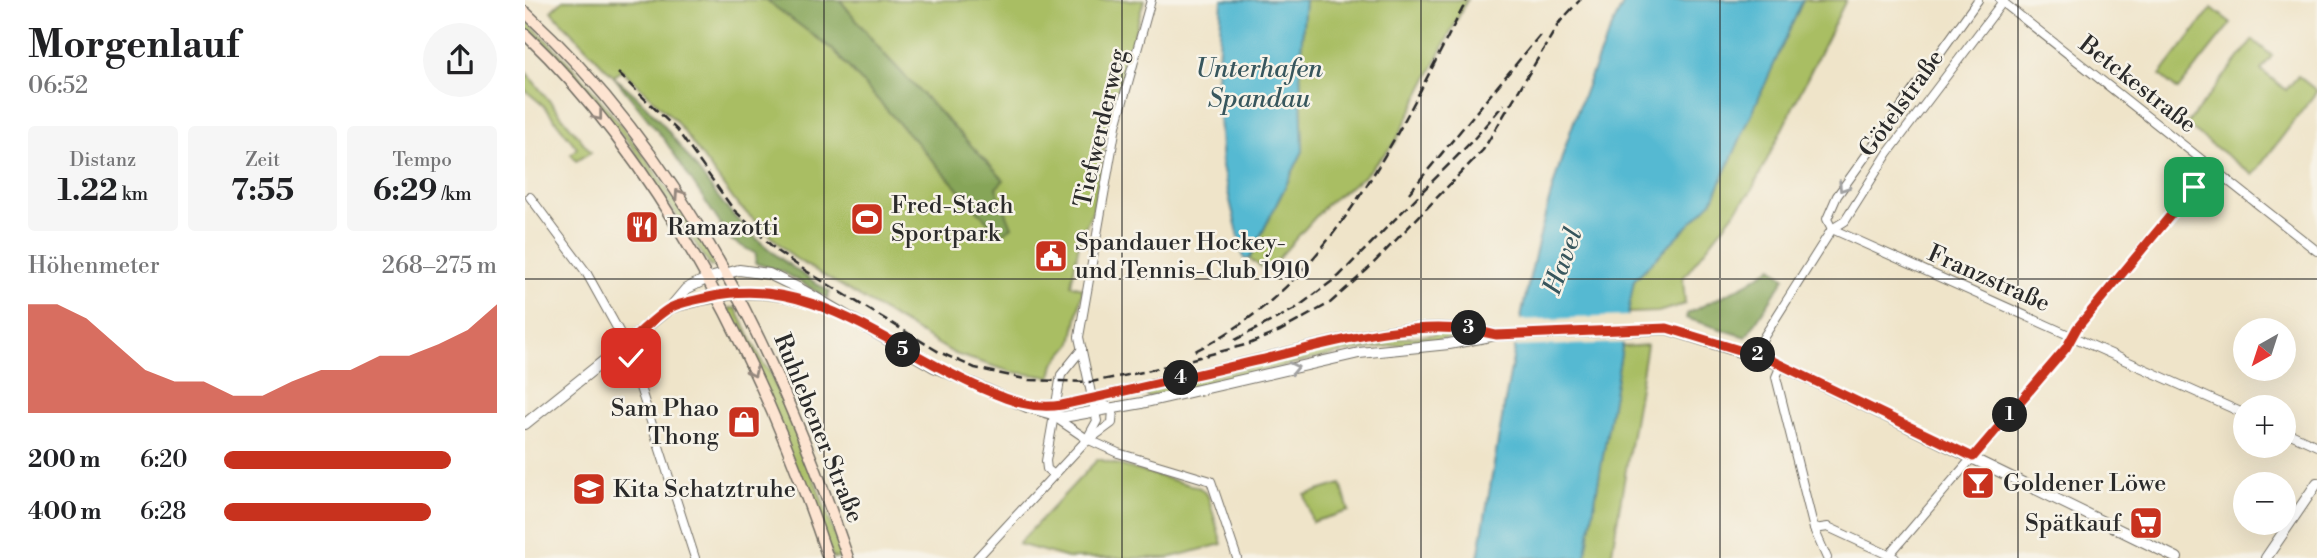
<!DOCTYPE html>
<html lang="de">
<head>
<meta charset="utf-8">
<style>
	body { margin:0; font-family:"Libre Bodoni",serif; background:#f6f6f6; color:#202124; height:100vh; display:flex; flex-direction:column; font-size:26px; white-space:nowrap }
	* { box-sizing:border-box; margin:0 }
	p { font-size:23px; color:#757577 }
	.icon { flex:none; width:38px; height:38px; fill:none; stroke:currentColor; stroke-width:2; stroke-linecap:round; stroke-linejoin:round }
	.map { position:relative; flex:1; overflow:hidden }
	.sheet { display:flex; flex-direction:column; background:#fff; width:525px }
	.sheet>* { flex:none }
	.needle { width:46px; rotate:219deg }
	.buttons { position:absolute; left:1708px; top:318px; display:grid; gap:14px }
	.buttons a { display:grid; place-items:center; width:63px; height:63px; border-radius:50%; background:#fff; box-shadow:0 7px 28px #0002; font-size:35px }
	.pin { position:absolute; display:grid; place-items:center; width:60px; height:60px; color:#fff; margin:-30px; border-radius:14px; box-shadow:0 4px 10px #0006 }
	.km { position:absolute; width:35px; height:35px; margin:-18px; border-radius:50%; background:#222; color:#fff; font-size:19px; line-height:35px; text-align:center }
	.round { display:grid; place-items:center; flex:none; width:74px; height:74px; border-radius:37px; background:#f6f6f6 }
	.summary { display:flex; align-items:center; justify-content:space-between; height:119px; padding:0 28px }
	h1 { font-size:38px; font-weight:800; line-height:52px }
	.metrics { display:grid; grid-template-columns:repeat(3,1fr); gap:10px; height:119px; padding:7px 28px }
	.metrics div { display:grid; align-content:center; border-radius:7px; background:#f6f6f6; text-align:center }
	.metrics b { font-size:30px; font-weight:800 }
	.metrics small { font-size:19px; font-weight:400 }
	.metrics p { font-size:19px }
	.chart { height:196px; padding:14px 28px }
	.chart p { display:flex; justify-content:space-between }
	.chart svg { width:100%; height:126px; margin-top:7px; fill:#c8321e; opacity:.7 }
	ul { padding:0 28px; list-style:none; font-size:23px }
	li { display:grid; grid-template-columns:112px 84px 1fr; align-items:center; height:52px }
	li i { height:18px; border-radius:9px; background:#c8321e }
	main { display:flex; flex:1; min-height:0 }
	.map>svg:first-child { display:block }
</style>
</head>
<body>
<main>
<section class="sheet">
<div class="summary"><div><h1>Morgenlauf</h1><p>06:52</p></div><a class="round"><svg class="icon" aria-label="share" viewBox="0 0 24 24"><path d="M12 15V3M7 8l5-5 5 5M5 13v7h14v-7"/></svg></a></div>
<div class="metrics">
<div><p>Distanz</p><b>1.22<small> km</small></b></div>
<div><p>Zeit</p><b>7:55</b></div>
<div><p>Tempo</p><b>6:29<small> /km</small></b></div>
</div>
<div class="chart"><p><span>Höhenmeter</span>268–275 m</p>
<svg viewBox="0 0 160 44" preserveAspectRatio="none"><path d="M0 44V6L10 6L20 11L30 20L40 29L50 33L60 33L70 38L80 38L90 33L100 29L110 29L120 24L130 24L140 20L150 15L160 6V44z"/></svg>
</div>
<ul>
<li><b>200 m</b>6:20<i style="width:83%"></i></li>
<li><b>400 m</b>6:28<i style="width:76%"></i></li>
</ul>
</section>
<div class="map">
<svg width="1792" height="558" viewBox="0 0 1792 558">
	<rect width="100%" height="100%" fill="#f7f3e8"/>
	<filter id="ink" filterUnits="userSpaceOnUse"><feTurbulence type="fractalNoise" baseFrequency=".0143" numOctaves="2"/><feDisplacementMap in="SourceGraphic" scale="14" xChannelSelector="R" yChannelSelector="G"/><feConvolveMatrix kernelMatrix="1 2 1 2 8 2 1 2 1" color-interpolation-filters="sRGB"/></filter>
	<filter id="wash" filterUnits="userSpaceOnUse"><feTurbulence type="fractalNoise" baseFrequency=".00686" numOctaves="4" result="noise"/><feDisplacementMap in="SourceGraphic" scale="28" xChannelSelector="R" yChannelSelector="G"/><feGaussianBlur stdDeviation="1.57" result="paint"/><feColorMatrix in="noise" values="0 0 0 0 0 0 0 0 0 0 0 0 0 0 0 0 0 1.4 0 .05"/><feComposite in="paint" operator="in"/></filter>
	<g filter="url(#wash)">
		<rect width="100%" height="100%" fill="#efe4c9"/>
		<g fill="#a9be63" stroke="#6a7447" stroke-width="2">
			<path d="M38 0H241L307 49 475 235 470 187 478 180 359 54 315 0H619L584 124 568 210 555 238 546 285 558 288 547 343 529 364 526 377 487 372 430 354 268 257 211 203 151 121 96 69 89 77 26 11Z"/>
			<path d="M780 0H942L870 143 839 176 802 204 742 271 724 259 778 151 775 65Z"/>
			<path d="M1278 0H1321L1227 190 1158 278 1160 304 1133 312 1105 313 1102 308 1109 280 1187 201Z"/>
			<path d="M1687 8 1706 23 1653 90 1635 75Z"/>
			<path d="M0 19C77 91 136 176 191 265L185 267 183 263 105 144 0 28Z"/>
			<path d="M1728 40 1747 56 1736 70 1761 90 1773 76 1792 91 1728 175 1661 125Z"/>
			<path d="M0 71 66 152 51 161 46 154 52 148 19 106 0 90Z"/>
			<path d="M203 308H211L237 362 245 372 288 475 318 558H308Z"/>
			<path d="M921 333 946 335 820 352 622 397 621 391 818 345Z"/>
			<path d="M1122 345 1086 558H1060L1097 347Z"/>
			<path d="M573 459 675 488 683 496 697 544 643 558H543L493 544Z"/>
			<path d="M816 484 824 511 787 522 780 495Z"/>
		</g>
		<g fill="#86a559" stroke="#586842" stroke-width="2">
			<path d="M241 0H315L359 54 479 180 471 188 487 227 475 235 307 49Z"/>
			<path d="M89 77C137 113 164 162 201 207 230 242 266 268 305 292L302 298 258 272 230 263 231 254 206 240 141 142Z"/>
			<path d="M1247 267 1260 278 1221 337 1161 318 1162 314 1223 283Z"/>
		</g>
		<g fill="#54b9d2" stroke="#40727e" stroke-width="2">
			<path d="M697 0H780L775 65 778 151 724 259H719L697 167 692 78Z"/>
			<path d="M1100 0H1278L1187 202 1109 280 1060 558H953C986 368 1012 173 1100 0Z"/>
		</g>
		<path fill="#efe4c9" d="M1104 316 1101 343 987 347 992 320Z"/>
	</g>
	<g filter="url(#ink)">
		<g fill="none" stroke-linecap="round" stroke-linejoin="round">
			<defs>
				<g id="minor">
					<path d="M1475 0 1792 251"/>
					<path d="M5 197 61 272 101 344 170 558"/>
					<path d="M1307 229 1720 414"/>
					<path d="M1307 229 1302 219 1312 196 1453 0"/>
					<path d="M1228 354 1307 229 1320 221 1363 153 1479 0"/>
					<path d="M1256 365 1251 377 1289 529 1302 558"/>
					<path d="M528 416 562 439 593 453 686 481 712 558"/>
					<path d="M1759 431 1792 446"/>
					<path d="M562 439 572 421 554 337 591 126 626 0"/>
					<path d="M528 474 522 469 521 461 536 375 557 349"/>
					<path d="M1289 529 1303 527 1370 558"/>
					<path d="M1364 555 1541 348 1552 328 1686 166"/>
					<path d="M452 558 557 445 587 423 588 409 569 399"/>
				</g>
				<g id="tertiary">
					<path d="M145 308C205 292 232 287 293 304"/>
					<path d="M509 407 537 405C604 391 670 375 736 359 809 342 894 315 968 334"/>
					<path d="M0 424 145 308 161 289 181 279 214 270 244 274 279 291 409 367 502 407 538 417 617 403 834 353 924 344 971 335 1142 329 1256 365 1652 558"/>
					<path d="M1741 558 1792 483"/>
				</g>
				<g id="secondary">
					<path d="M0 12C161 160 253 355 323 558"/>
					<path d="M0 34C143 170 241 374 303 558"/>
				</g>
			</defs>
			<use href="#minor" stroke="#706c62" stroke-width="10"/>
			<use href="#tertiary" stroke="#706c62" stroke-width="12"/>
			<use href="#secondary" stroke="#706c62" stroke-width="13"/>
			<use href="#minor" stroke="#fff" stroke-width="8"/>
			<use href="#tertiary" stroke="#fff" stroke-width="10"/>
			<use href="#secondary" stroke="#fde4d1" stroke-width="10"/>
			<g stroke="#2b2b2b" stroke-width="2.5" stroke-dasharray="10 5" stroke-linecap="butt">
				<path d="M1031 26 1055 0"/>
				<path d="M93 73 152 130 208 209 253 252 281 271 414 352 450 368 504 380 566 382 618 372 724 344 755 331 805 303 843 269 958 150 1036 20"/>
				<path d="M884 193 1015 35"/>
				<path d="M710 340 770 309 814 276 947 141 979 104"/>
				<path d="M670 351C810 283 873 131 942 0"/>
			</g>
		</g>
		<defs><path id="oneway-chevron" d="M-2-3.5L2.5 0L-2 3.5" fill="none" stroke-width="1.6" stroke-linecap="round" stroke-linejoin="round" transform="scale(1.75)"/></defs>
		<g stroke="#94887e">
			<use href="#oneway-chevron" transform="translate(73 116) rotate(52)"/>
			<use href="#oneway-chevron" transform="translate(154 194) rotate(-124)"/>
			<use href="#oneway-chevron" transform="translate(228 372) rotate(65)"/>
		</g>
		<g stroke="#a0a0a0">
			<use href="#oneway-chevron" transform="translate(1318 187) rotate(123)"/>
			<use href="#oneway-chevron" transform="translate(769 368) rotate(-13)"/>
		</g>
	</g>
	<g fill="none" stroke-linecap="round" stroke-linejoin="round" filter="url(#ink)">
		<defs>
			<path id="route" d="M106 358 102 344C115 332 128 319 143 309 153 303 171 300 184 297 286 272 367 350 456 388 484 400 506 410 537 405 603 391 669 375 735 360 809 342 895 315 971 335L1142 328 1244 359 1448 457 1541 348 1552 328 1669 187"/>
		</defs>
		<use href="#route" stroke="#fff" stroke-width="14"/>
		<use href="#route" stroke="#c8321e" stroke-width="9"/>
	</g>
	<path fill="none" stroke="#2b2b2b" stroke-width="2" stroke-opacity="0.55" d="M299 0V558M597 0V558M896 0V558M1195 0V558M1493 0V558M0 279H1792"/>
	<defs>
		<symbol id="stadium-square" viewBox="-11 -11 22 22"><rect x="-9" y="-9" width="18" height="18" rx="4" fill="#c8321e" stroke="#f7f3e8"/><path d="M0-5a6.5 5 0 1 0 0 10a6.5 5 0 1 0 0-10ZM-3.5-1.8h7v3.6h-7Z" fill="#fff"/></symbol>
		<symbol id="restaurant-square" viewBox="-11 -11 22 22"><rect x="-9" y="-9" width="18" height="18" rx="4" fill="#c8321e" stroke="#f7f3e8"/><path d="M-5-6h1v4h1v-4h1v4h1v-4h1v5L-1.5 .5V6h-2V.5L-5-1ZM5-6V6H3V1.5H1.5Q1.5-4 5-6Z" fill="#fff"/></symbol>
		<symbol id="civic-square" viewBox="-11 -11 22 22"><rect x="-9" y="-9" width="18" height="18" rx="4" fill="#c8321e" stroke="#f7f3e8"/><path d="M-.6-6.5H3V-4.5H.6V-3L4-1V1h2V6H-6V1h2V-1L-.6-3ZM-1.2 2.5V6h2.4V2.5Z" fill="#fff"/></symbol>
		<symbol id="shop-square" viewBox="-11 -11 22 22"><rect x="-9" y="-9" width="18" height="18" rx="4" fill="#c8321e" stroke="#f7f3e8"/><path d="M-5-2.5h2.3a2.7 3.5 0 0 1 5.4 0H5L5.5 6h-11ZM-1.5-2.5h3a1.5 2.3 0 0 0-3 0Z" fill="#fff"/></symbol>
		<symbol id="bar-square" viewBox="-11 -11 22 22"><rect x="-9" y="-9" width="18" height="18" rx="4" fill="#c8321e" stroke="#f7f3e8"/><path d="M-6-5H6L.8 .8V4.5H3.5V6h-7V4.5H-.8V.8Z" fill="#fff"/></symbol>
		<symbol id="school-square" viewBox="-11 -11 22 22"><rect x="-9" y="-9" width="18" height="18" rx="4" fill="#c8321e" stroke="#f7f3e8"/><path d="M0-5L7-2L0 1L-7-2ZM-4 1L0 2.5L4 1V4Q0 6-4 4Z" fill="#fff"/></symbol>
		<symbol id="supermarket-square" viewBox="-11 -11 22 22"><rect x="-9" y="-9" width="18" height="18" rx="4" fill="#c8321e" stroke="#f7f3e8"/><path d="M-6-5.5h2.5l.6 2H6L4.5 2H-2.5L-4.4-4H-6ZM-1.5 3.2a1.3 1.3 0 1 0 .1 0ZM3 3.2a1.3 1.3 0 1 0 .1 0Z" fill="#fff"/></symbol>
	</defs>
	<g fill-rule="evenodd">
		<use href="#stadium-square" x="323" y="200" width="38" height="38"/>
		<use href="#restaurant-square" x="98" y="208" width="38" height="38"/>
		<use href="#civic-square" x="507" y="237" width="38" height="38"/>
		<use href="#shop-square" x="200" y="403" width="38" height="38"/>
		<use href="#bar-square" x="1434" y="464" width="38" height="38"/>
		<use href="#school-square" x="45" y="470" width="38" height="38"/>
		<use href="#supermarket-square" x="1602" y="504" width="38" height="38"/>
	</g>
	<g text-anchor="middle" stroke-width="5" stroke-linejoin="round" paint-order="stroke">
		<g font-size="24" fill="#2b2b2b" stroke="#f7f3e8">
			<text transform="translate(1613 84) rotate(38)" y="8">Betckestraße</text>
			<text transform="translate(1376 103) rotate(-54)" y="8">Götelstraße</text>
			<text transform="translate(575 128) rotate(-77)" y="8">Tiefwerderweg</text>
			<text transform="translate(1464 278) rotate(24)" y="8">Franzstraße</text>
			<text transform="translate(294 428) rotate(68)" y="8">Ruhlebener Straße</text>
		</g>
		<g font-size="24" fill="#2b2b2b" stroke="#f7f3e8" text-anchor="start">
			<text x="366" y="213">Fred-Stach<tspan x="366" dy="28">Sportpark</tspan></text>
			<text x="142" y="235">Ramazotti</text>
			<text x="550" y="250">Spandauer Hockey-<tspan x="550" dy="28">und Tennis-Club 1910</tspan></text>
			<text x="194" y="416" text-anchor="end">Sam Phao<tspan x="194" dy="28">Thong</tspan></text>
			<text x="1478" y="491">Goldener Löwe</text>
			<text x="88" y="497">Kita Schatztruhe</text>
			<text x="1596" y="531" text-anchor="end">Spätkauf</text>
		</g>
		<g font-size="26" font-style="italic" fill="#37565d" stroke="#f7f3e8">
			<text x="734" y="77">Unterhafen<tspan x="734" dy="30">Spandau</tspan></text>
			<text transform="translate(1037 261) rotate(-70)" y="9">Havel</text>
		</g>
	</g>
</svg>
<div class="buttons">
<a><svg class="needle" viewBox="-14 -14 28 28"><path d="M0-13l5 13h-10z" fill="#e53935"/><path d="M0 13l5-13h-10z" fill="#757577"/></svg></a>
<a>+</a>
<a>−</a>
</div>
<div class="pin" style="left:1669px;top:187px;background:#1e9e55"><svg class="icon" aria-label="arrive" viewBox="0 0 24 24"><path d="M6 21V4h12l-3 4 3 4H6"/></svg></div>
<div class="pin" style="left:106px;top:358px;background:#d93025"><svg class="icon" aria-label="check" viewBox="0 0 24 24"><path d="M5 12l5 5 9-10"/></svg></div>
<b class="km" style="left:1485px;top:415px">1</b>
<b class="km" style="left:1233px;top:355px">2</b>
<b class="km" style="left:944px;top:328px">3</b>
<b class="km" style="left:656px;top:378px">4</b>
<b class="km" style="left:378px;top:350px">5</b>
</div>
</main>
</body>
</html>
